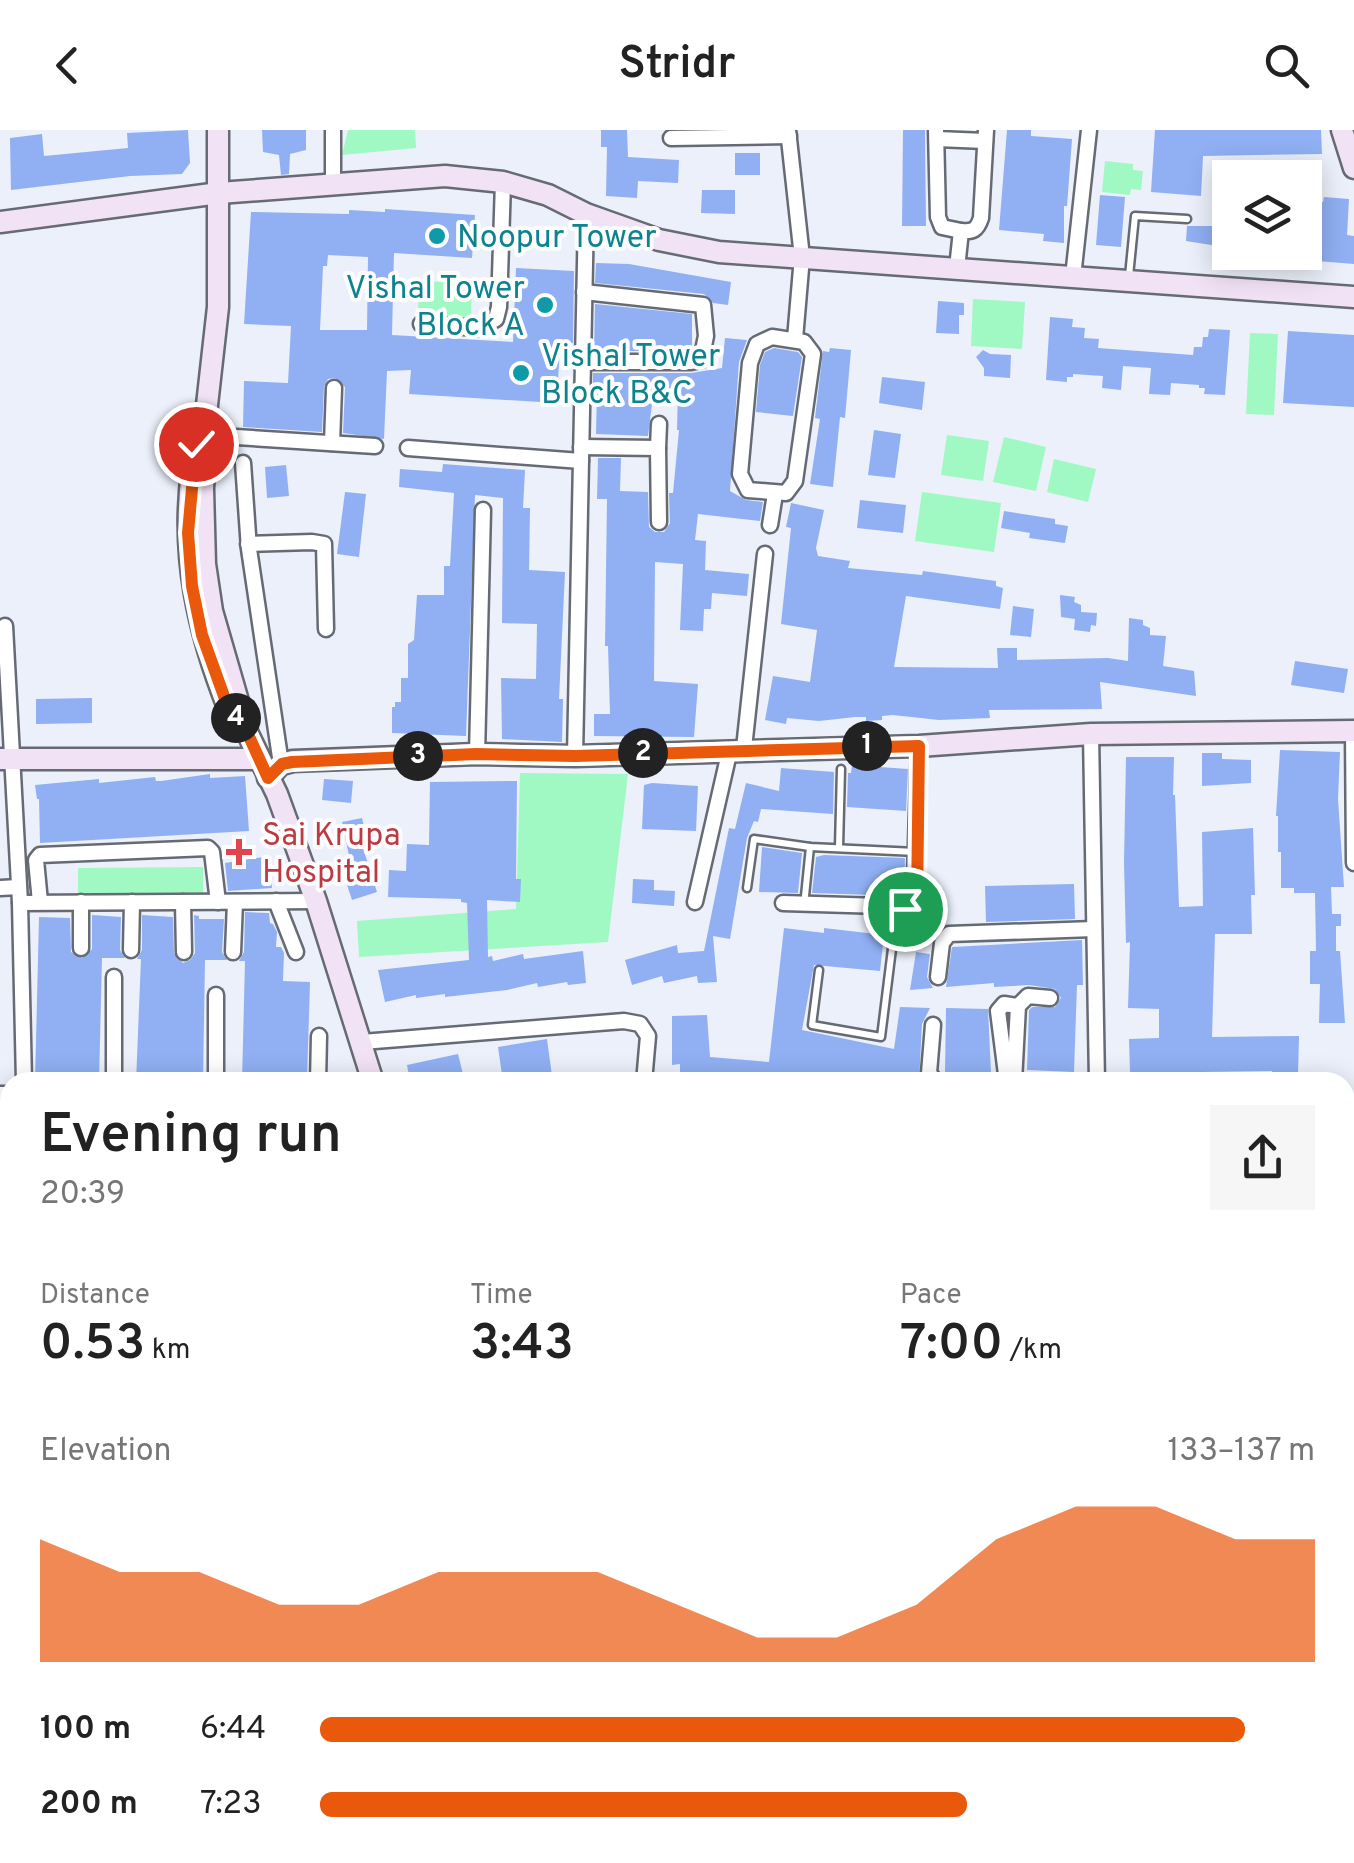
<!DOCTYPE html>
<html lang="en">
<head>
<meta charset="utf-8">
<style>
	body { margin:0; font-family:Overpass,sans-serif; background:#f6f6f6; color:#222; height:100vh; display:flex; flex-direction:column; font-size:38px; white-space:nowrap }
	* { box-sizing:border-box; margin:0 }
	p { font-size:32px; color:#767676 }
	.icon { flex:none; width:55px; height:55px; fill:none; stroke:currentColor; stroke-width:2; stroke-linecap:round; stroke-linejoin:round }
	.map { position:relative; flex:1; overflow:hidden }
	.details { position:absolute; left:0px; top:942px; width:1355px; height:792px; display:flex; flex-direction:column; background:#fff; border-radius:30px 30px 0 0; box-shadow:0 5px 25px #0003 }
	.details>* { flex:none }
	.tools { position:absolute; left:1212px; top:30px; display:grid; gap:20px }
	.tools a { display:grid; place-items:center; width:110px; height:110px; border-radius:0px; background:#fff; box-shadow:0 5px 25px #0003; font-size:50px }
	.pin { position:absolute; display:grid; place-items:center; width:85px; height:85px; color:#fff; margin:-42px; border:5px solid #fff; border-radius:50%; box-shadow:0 2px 10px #0007 }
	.km { position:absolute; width:50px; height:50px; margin:-25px; border-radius:50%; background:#222; color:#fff; font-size:28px; line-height:50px; text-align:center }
	.round { display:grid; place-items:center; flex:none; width:105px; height:105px; border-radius:0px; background:#f6f6f6 }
	.headline { display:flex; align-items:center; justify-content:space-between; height:170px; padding:0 40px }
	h1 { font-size:55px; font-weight:600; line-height:75px }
	.metrics { display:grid; grid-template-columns:repeat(3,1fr); gap:15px; height:170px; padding:10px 40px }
	.metrics div { display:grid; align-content:center }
	.metrics b { font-size:50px; font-weight:600 }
	.metrics small { font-size:28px; font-weight:400 }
	.metrics p { font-size:28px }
	.chart { height:280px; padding:20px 40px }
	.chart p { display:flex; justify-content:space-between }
	.chart svg { width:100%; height:180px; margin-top:10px; fill:#ea580c; opacity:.7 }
	ul { padding:0 40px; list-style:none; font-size:32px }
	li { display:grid; grid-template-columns:160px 120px 1fr; align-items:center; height:75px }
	li i { height:25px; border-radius:12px; background:#ea580c }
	header { display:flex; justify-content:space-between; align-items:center; height:130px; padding:0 40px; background:#fff; font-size:45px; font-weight:600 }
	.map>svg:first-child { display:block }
</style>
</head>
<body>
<header><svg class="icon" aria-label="back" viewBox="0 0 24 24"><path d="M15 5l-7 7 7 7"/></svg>Stridr<svg class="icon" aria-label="search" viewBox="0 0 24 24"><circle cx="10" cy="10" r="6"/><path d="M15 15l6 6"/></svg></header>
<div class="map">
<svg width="1354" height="1733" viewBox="0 0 1354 1733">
	<rect width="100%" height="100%" fill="#ebf0fa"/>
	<g fill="#a0f9c2">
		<path d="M348 0H415L416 18 342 25Z"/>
		<path d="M1105 31 1133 34V40L1143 41 1141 60 1131 59 1130 65 1102 62Z"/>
		<path d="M419 151 472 153 471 187 418 186Z"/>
		<path d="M973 169 1025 172 1022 219 971 216Z"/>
		<path d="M1250 203 1278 204 1274 285 1246 284Z"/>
		<path d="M947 305 989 311 983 351 941 345Z"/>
		<path d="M1004 307 1046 317 1036 361 993 352Z"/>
		<path d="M1054 329 1096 339 1088 372 1047 362Z"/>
		<path d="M922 362 1001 373 994 422 915 411Z"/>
		<path d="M520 643 628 644 608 812 359 827 357 791 516 779Z"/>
		<path d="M203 737V766L78 767V738Z"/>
	</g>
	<g fill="#90b0f3" fill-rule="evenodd">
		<path d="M188 0 190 33 182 44 130 46 11 60 10 8 42 4 44 26 128 18 127 3Z"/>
		<path d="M262 0H306V20L290 24 289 44 281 45 279 25 263 22Z"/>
		<path d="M601 0H627L628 27 679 30 678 53 638 51 637 68 606 66 607 17H601Z"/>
		<path d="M903 0H925L926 96H902Z"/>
		<path d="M1007 0H1031V6L1072 9 1067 76H1064V113L1043 111 1044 104 999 100Z"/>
		<path d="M1155 0H1321L1322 24 1203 26 1201 66 1151 62Z"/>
		<rect x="735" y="23" width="25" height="22"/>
		<path d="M702 60H735V84L701 83Z"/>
		<path d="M1100 65 1125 67 1121 117 1096 115Z"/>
		<path d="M1324 67 1349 69 1347 105 1354 106V134L1305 130V70L1323 72Z"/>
		<path d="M385 79 475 85 472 128 394 123 392 205 513 212 516 138 574 141 573 213 560 212 557 273 409 264 411 240 387 241 384 309 343 303 345 257 335 248 328 249 324 257 322 302 243 297 244 251 288 253 291 196 244 194 251 82 349 84V80L385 82ZM328 125 368 127 367 200H320L323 136H327Z"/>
		<path d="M1216 93 1230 94V118L1186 111 1187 96H1216Z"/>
		<path d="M596 133 629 134 731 152 728 175 713 173 704 164 595 153Z"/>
		<path d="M938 171 964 173V185H959V204L936 203Z"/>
		<path d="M595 174 692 184V221H594Z"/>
		<path d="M1050 187 1073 189 1072 197 1085 198 1084 208 1099 209 1098 218 1193 225 1194 217H1202L1203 207H1208L1209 199 1230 200 1225 265 1204 264 1205 258H1199V255L1171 253 1170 265 1149 264 1151 238 1123 236 1121 260 1102 258 1103 246 1073 244V247H1067V252L1046 250Z"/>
		<path d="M1288 201 1354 205V277L1283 273Z"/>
		<path d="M725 208 747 210 739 232 730 361 746 370 763 372 760 391 698 384 695 410 706 411 705 440 749 444 747 466 712 463 711 479H704L703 501 680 500 683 434 655 432 654 551 698 554 694 607 594 606V584H610L608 516H605L607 369H597L598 328H621L620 361 648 362 649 397 655 402H664L670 393 669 363H673L679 300H677L678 259 654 258 648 306 596 304 597 258H593V243H691L722 238Z"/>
		<path d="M774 218 798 222 802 227 793 286 756 282 760 235 765 222Z"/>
		<path d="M830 218 851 220 845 288 840 287 833 357 810 354 820 289 815 288 823 221 829 222Z"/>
		<path d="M983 220 990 224 1011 225 1010 248 984 246V238L976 227Z"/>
		<path d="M882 247 925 252 922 280 879 273Z"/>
		<path d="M874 300 901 304 895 348 868 345Z"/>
		<path d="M443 334 525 340 523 378H530L529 440 565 442 559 569H563L562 612 502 609 501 548 536 549 537 494 502 493 503 368 475 365 466 606 392 603V577H395V572H401V548H408V514L414 510 417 465H444V436H450L454 363 399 357 400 339 442 342Z"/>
		<path d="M286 335 289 366 267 368 265 337Z"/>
		<path d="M345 362 366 364 359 427 337 424Z"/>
		<path d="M860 370 906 375 903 403 857 398Z"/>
		<path d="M791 373 824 380 816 418 818 426 850 431 848 438 922 445 923 441 996 451V456L1003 458 1000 479 906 466 894 537 998 538 997 518H1017V530L1108 528 1128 531 1129 488 1143 490V495L1150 498V505L1166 506 1163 536 1194 541 1196 566 1100 552 1102 579 989 580 990 588 939 590 893 585 882 586V590L866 591V587H855L819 591 787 588 786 594 765 590 773 546 810 552 817 500 781 494 791 398 786 397Z"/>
		<path d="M1004 381 1055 389V394L1068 396 1065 413 1029 408 1030 403 1001 398Z"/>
		<path d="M1060 465 1075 467 1074 472 1081 475V482L1097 483 1096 496 1091 495 1090 502 1074 500 1075 489 1061 487Z"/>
		<path d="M1013 476 1034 479 1031 507 1010 505Z"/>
		<path d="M1295 531 1348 539 1344 563 1291 555Z"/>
		<path d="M92 568V593L36 594V569Z"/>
		<path d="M1280 620 1340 622 1338 669 1344 757H1331L1332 784H1341V796H1336V821H1340L1345 893H1319L1320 854H1310V821H1316L1315 763H1294V758H1281V722H1278V686H1276Z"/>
		<path d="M1202 623H1222V629L1251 630V653L1202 656Z"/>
		<path d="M1126 627H1174L1173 665H1175L1179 777 1203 776 1202 702 1253 698 1255 765H1251L1252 804H1215L1212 907 1299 906 1298 945 1272 944V941L1130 943 1129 909 1159 908V879L1128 878 1130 812 1126 813 1124 732Z"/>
		<path d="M852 635 908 639 906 681 847 677 848 643H851Z"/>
		<path d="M781 638 834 642 833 684 761 679 758 692 754 691 747 708 730 809 713 806 717 852 698 853 697 846 664 853 662 846 632 855 625 830 677 815 678 823 704 821 729 698 735 699 746 653 779 661Z"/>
		<path d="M210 644V648L245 646 249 701 40 713 39 669H37L35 655 99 649V653L155 647 156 651H161Z"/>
		<path d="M324 649 353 651 351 673 322 670Z"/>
		<path d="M517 651 516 749H521L520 772 487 770 488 827 492 826 493 831 523 824 524 829 583 821 586 853 568 855 567 852 538 857 537 853 507 860 445 867V864L416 868V865L385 872 378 840 469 830 467 773 461 772V769L388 767 389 740 406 741 407 714 429 715 430 652Z"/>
		<path d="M652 653 698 656 696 701 642 699 644 655Z"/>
		<path d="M362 688 368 713 362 715 377 762 352 770 344 746 351 744 348 736 351 735 342 692Z"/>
		<path d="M762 717 802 723 798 763 759 762Z"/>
		<path d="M824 725 905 728 904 766 812 763 816 727Z"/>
		<path d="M269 726 272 758 228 761 225 733Z"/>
		<path d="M633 749 654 750V760L675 761 674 776 632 773Z"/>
		<path d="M1074 754 1075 789 986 792 985 756Z"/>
		<path d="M245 782 269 783 270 793 273 794 277 802 276 817H281L284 823 283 851 310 852 307 952H242L245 831H239L244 822Z"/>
		<path d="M92 785 121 787 120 820 125 828H102L99 952H35L39 787 70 788 71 822 82 828 92 819Z"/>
		<path d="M142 785 173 787 174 823 183 833 190 830 195 823 194 785 199 786V789H224L222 822 227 830H205L203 952H136L141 829H137L142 820Z"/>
		<path d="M784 798 824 803V798L884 805 880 841 814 835 802 900 894 919 900 877 930 878 922 894 919 952 848 942V952H680V934L672 935V886L707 885 710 927 769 932Z"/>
		<path d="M1082 810 1083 855H1077L1074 942 1027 940 1029 880 1032 877H1055L1061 868 1055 859 1029 855 994 857V853L946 857 952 817Z"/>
		<path d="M916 822 930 824 927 847 933 858 910 860Z"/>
		<path d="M946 878 988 879 991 943 945 942Z"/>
		<path d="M547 909 552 946 503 952 498 917Z"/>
		<path d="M458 924 465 952H410L407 935Z"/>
	</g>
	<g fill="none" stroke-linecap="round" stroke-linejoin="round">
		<defs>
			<g id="lane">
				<path d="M1129 146 1135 86 1187 89"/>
				<path d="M839 717 841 639"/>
				<path d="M747 758 754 709 810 717 916 722"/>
				<path d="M805 766 810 717"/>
				<path d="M819 840 812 895 881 907 897 779"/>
			</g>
			<g id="street">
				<path d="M333 0V54"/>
				<path d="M788 0 802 127 795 209"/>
				<path d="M936 0 938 87 942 97 961 101"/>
				<path d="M671 8 789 6"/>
				<path d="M937 9 985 11"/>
				<path d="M957 138 961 101C973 102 977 100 981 88L986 0"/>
				<path d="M1073 147 1089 0"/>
				<path d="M421 194 479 198 496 189 499 177 503 52"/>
				<path d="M772 207 804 212 813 224 795 351 786 363 748 360 740 344 750 233 757 214Z"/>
				<path d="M583 232H691L701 230 706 206 703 175 584 162"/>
				<path d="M205 305 375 316"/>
				<path d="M332 313 334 258"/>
				<path d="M581 317 658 318 659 392"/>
				<path d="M408 318 581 331"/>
				<path d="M658 318 659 294"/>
				<path d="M243 333 249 419 281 634"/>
				<path d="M770 395 775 364"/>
				<path d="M248 414 312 412 324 414 326 499"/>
				<path d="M5 496 20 773 24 952"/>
				<path d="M1353 601 1354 733"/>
				<path d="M1091 604 1097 952"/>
				<path d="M744 618 765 424"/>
				<path d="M477 624 483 380"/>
				<path d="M575 626 586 84"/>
				<path d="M0 758 19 757"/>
				<path d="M276 771 296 822"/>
				<path d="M40 772 36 730 40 725 208 718 212 722 218 772"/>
				<path d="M81 772V818"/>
				<path d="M183 772 184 822"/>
				<path d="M695 772 730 619"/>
				<path d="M20 773 316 771"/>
				<path d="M783 773 914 777 919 616"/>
				<path d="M131 820 132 772"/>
				<path d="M233 822 235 772"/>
				<path d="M938 847 942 813 949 804 1094 799"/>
				<path d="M933 895 929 943 936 952"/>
				<path d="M362 912 624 891 640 894 648 906 644 952"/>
				<path d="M114 952V847"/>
				<path d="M216 952V865"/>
				<path d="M318 952 319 906"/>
				<path d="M1007 952 998 881 1004 874 1018 876"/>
				<path d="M1014 952 1018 876 1028 866 1050 868"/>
				<path d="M0 964H10"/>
				<path d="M0 1030H10"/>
				<path d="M1345 1469H1354"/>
				<path d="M687 1725V1733"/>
				<path d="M1134 1725V1733"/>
				<path d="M1023 1733V1725"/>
			</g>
			<g id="secondary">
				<path d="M218 0V177L207 275 203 359 205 434 212 481 247 602 277 664 316 771 373 952"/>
				<path d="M1342 0 1354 38"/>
				<path d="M0 92 219 63 445 46 503 52 548 65 586 84 659 110 719 122 1354 167"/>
				<path d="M192 342C181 426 198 502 229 580L236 589"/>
				<path d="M0 629H259"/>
				<path d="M268 648 281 634 293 631 477 624 575 626 919 616 1091 604 1354 601"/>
				<path d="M1345 1166H1354"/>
				<path d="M1345 1188H1354"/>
				<path d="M0 1225H10"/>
				<path d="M0 1240H10"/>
				<path d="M511 1725 516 1733"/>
			</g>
		</defs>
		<use href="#lane" stroke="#666b73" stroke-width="11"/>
		<use href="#street" stroke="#666b73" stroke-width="19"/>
		<use href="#secondary" stroke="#666b73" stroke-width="25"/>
		<use href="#lane" stroke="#fff" stroke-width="6"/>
		<use href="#street" stroke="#fff" stroke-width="14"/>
		<use href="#secondary" stroke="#f2e2f6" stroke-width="20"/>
	</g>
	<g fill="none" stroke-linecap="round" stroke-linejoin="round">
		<defs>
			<path id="route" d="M196 314 188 403 192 456 202 505 229 580 247 602 268 648 282 634 292 632 476 624 575 626 919 616 917 773 905 779"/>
		</defs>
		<use href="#route" stroke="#fff" stroke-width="20"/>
		<use href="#route" stroke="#ea580c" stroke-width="12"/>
	</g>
	<g fill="#0f9aa8" stroke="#fdfdfd" stroke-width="4">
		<circle cx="437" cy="106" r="10"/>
		<circle cx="545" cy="175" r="10"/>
		<circle cx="521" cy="243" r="10"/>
	</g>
	<path fill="#e0444e" stroke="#fdfdfd" stroke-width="4" d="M234 707h10v10h10v10h-10v10h-10v-10h-10v-10h10z"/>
	<g text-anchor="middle" stroke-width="8" stroke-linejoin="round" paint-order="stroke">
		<g font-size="32" fill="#0d838f" stroke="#fdfdfd" text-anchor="start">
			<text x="457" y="117">Noopur Tower</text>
			<text x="525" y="168" text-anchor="end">Vishal Tower<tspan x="525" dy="37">Block A</tspan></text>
			<text x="541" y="236">Vishal Tower<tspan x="541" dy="37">Block B&amp;C</tspan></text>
		</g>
		<g font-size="32" fill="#be3a42" stroke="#fdfdfd" text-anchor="start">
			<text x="262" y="715">Sai Krupa<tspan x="262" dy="37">Hospital</tspan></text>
		</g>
	</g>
</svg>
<div class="tools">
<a><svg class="icon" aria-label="layers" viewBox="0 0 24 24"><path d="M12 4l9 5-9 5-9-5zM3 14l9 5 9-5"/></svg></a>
</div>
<div class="pin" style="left:905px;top:779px;background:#1e9e55"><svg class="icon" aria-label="arrive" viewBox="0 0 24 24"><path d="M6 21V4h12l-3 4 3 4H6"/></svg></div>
<div class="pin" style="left:196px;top:314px;background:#d93025"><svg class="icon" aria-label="check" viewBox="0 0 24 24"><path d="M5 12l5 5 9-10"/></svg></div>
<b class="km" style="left:867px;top:616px">1</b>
<b class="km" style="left:643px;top:623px">2</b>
<b class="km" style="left:418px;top:626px">3</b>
<b class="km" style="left:236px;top:588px">4</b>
<section class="details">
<div class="headline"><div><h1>Evening run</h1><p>20:39</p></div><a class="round"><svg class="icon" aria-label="share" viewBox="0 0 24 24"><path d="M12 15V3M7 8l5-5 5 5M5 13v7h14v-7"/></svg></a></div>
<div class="metrics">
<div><p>Distance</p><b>0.53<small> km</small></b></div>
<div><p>Time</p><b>3:43</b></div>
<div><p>Pace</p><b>7:00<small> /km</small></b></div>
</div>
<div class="chart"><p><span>Elevation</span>133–137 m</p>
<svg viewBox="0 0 160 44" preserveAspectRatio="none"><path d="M0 44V14L10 22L20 22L30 30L40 30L50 22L60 22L70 22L80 30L90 38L100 38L110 30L120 14L130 6L140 6L150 14L160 14V44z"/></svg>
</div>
<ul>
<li><b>100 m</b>6:44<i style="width:93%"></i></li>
<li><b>200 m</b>7:23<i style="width:65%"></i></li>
</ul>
</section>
</div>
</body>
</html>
